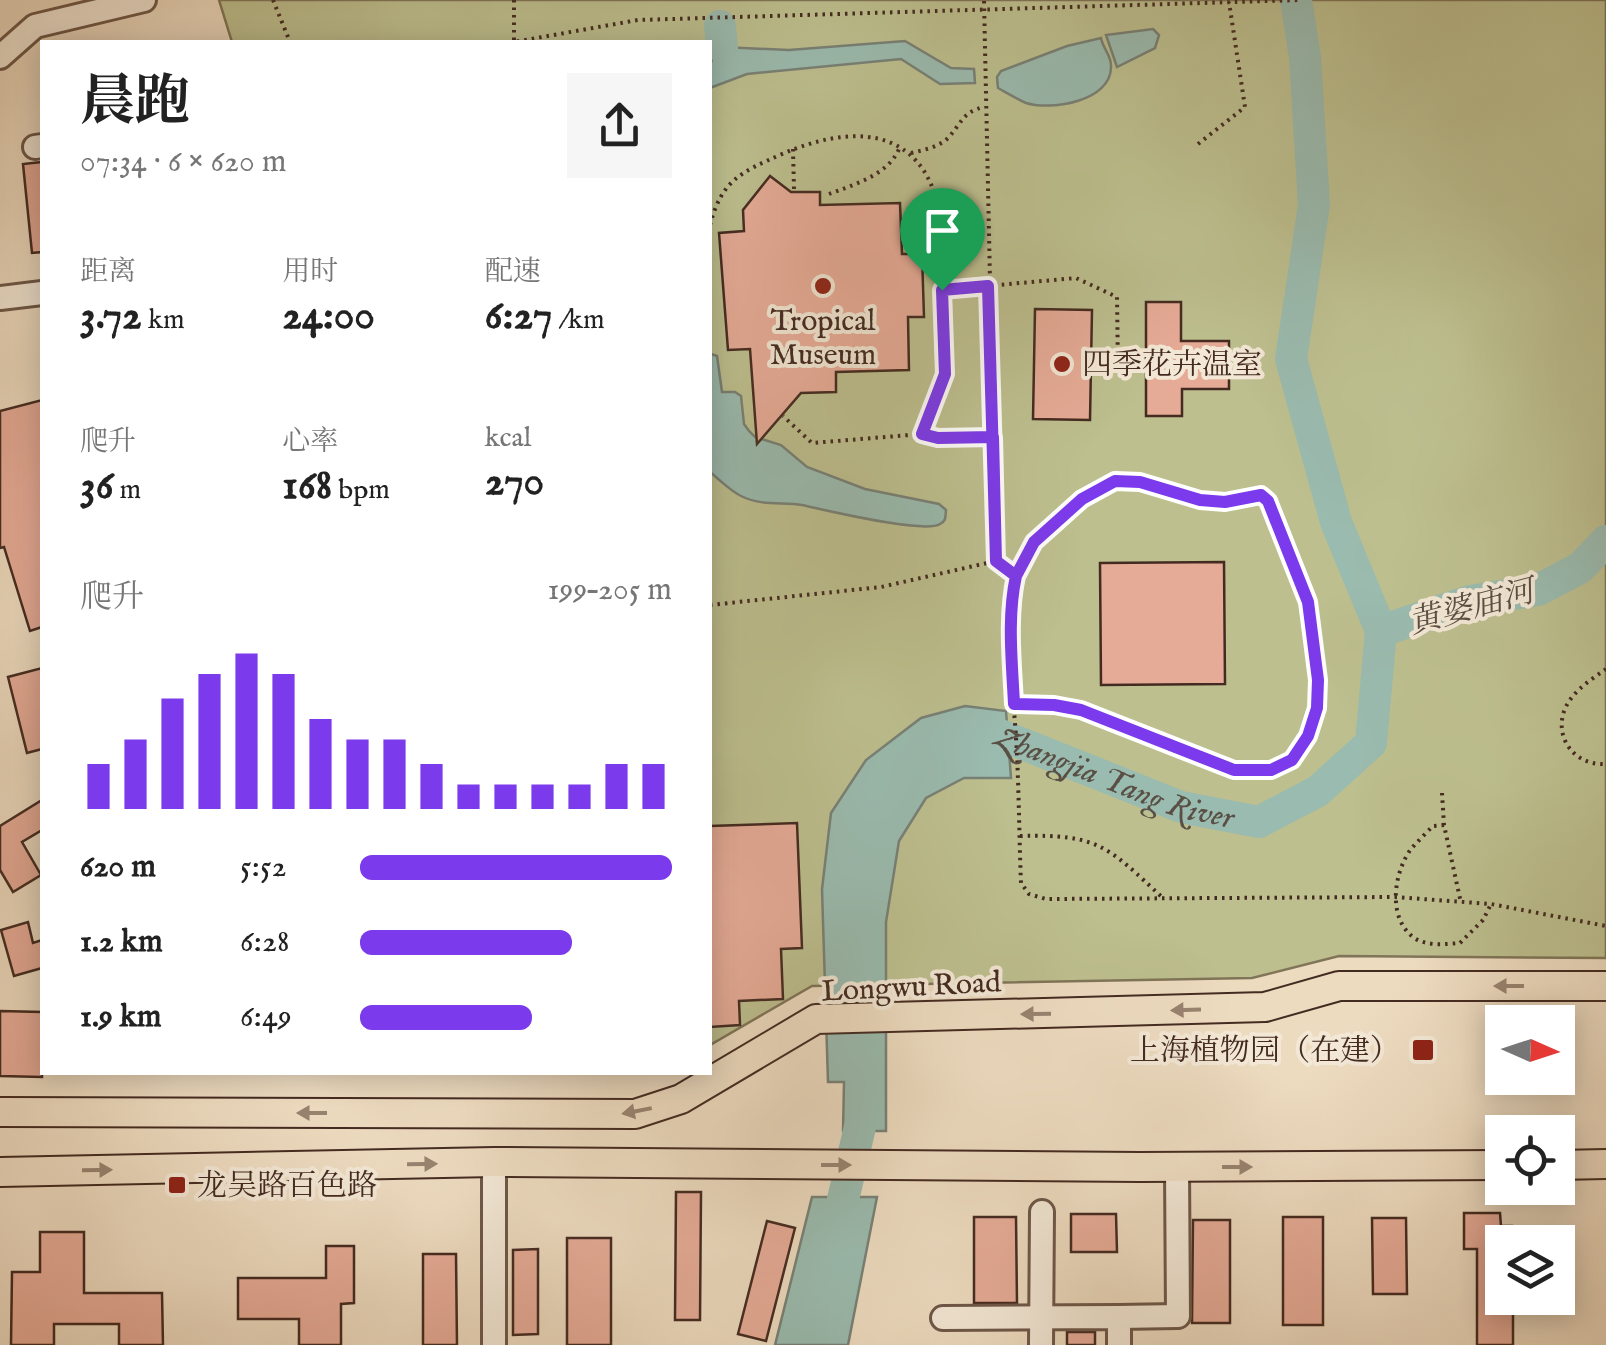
<!DOCTYPE html>
<html lang="zh">
<head>
<meta charset="utf-8">
<style>
	body { margin:0; font-family:"IM FELL English","Noto Serif SC",serif; background:#f6f6f6; color:#222; height:100vh; display:flex; flex-direction:column; font-size:38px; white-space:nowrap }
	* { box-sizing:border-box; margin:0 }
	p { font-size:32px; color:#767676 }
	.icon { flex:none; width:55px; height:55px; fill:none; stroke:currentColor; stroke-width:2; stroke-linecap:round; stroke-linejoin:round }
	.map { position:relative; flex:1; overflow:hidden }
	.panel { position:absolute; left:40px; top:40px; width:672px; height:1035px; display:flex; flex-direction:column; background:#fff; border-radius:0px; box-shadow:0 5px 25px #0003 }
	.panel>* { flex:none }
	.needle { width:65px; rotate:93deg }
	.fabs { position:absolute; left:1485px; top:1005px; display:grid; gap:20px }
	.fabs a { display:grid; place-items:center; width:90px; height:90px; border-radius:0px; background:#fff; box-shadow:0 5px 25px #0003; font-size:50px }
	.pin { position:absolute; display:grid; place-items:center; width:85px; height:85px; color:#fff; margin:-102px -42px; border-radius:50% 50% 50% 0; rotate:-45deg; box-shadow:0 0 10px #0007 }
	.pin .icon { rotate:45deg }
	.round { display:grid; place-items:center; flex:none; width:105px; height:105px; border-radius:0px; background:#f6f6f6 }
	.head { display:flex; align-items:center; justify-content:space-between; height:170px; padding:0 40px }
	h1 { font-size:55px; font-weight:700; line-height:75px }
	.stats { display:grid; grid-template-columns:repeat(3,1fr); gap:15px; height:170px; padding:10px 40px }
	.stats div { display:grid; align-content:center }
	.stats b { font-size:42px; font-weight:700 }
	.stats small { font-size:28px; font-weight:400 }
	.stats p { font-size:28px }
	.chart { height:280px; padding:20px 40px }
	.chart p { display:flex; justify-content:space-between }
	.chart svg { width:100%; height:180px; margin-top:10px; stroke:#7c3aed; stroke-width:6 }
	ul { padding:0 40px; list-style:none; font-size:32px }
	li { display:grid; grid-template-columns:160px 120px 1fr; align-items:center; height:75px }
	li i { height:25px; border-radius:12px; background:#7c3aed }
	.map>svg:first-child { display:block }
</style>
</head>
<body>
<div class="map">
<svg width="1606" height="1345" viewBox="0 0 1606 1345">
	<rect width="100%" height="100%" fill="#eddbc0"/>
	<filter id="stains"><feTurbulence type="fractalNoise" baseFrequency=".002" numOctaves="4"/><feColorMatrix values="0 0 0 0 .2 0 0 0 0 .09 0 0 0 0 .02 0 0 0 .5 -.17"/></filter>
	<radialGradient id="worn" r=".72"><stop offset=".6" stop-color="#630" stop-opacity="0"/><stop offset="1" stop-color="#630" stop-opacity=".3"/></radialGradient>
	<path fill="#bdbf8f" stroke="#807558" stroke-width="2.5" d="M219 0H1606V958L1339 956 1252 978 812 986 710 1045V42H232Z"/>
	<g fill="#9abbaf" stroke="#788176" stroke-width="2.5">
		<path d="M1153 29 1159 35 1155 48 1117 67 1106 35Z"/>
		<path d="M1101 38C1103 49 1112 56 1111 67 1111 101 1052 111 1026 103 1017 99 1007 93 998 88L997 77 1001 71 1067 46Z"/>
		<path d="M905 41 951 68 974 69 975 83 940 84 901 59 747 74 710 88C710 72 707 57 722 47L789 50Z"/>
		<path d="M711 354 717 356 722 392H735L741 396 744 424 749 431 755 437 781 445 807 467 865 489 939 504 946 510C945 517 947 520 940 524 924 534 825 510 802 505 781 502 761 506 741 496 729 490 720 480 710 472Z"/>
		<path d="M965 706 1006 711 1011 778H964L926 798 899 841 886 922V1131H843L844 1082H828L822 889 831 813 866 760 921 718Z"/>
		<path d="M812 1197H877L848 1345H775Z"/>
	</g>
	<g fill="none" stroke-linecap="round" stroke-linejoin="round">
		<g stroke="#9abbaf" stroke-width="32">
			<path d="M720 26 722 47"/>
			<path d="M1381 631 1470 601 1538 590 1580 568 1606 541"/>
			<path id="s1" d="M965 745 998 734 1181 807 1259 822 1318 791 1371 743 1381 631 1336 522 1291 359 1314 205 1305 57 1296 0"/>
			<path d="M834 1238 863 1114 864 1090"/>
		</g>
	</g>
	<g fill="#e6ab97" stroke="#442b21" stroke-width="2.5">
		<path d="M42 162V252L32 253 23 164Z"/>
		<path d="M770 176 791 192H820V205L900 203 902 254H922L924 317H908L909 370 836 372V392L801 393 757 444 750 349 728 350 719 233 744 231 743 210Z"/>
		<path d="M1146 302H1181V341H1229V389H1182V416H1146Z"/>
		<path d="M1035 309 1092 310 1090 420 1033 419Z"/>
		<path d="M42 400V627L30 631 4 547 0 548V411Z"/>
		<path d="M1224 562 1225 684 1101 685 1100 563Z"/>
		<path d="M42 668V749L27 753 8 677Z"/>
		<path d="M42 800V830L22 842 41 875 13 892 0 870V826Z"/>
		<path d="M797 823 802 948 781 949 783 999 739 1001 740 1025 710 1027V826Z"/>
		<path d="M28 922 33 943 42 940V968L14 976 1 930Z"/>
		<path d="M0 1011 42 1012V1077L0 1076Z"/>
		<path d="M676 1192H701L700 1320H675Z"/>
		<path d="M1464 1213H1500L1501 1226H1512V1242H1502V1298H1513V1345H1477V1249H1464Z"/>
		<path d="M1071 1214H1116L1117 1252H1071Z"/>
		<path d="M974 1217H1016L1017 1303H974Z"/>
		<rect x="1283" y="1217" width="40" height="108"/>
		<path d="M1372 1218H1406L1407 1294H1373Z"/>
		<path d="M1193 1220H1230V1323H1192Z"/>
		<path d="M767 1221 795 1228 766 1341 738 1334Z"/>
		<path d="M40 1232H84V1293H162L163 1345H119V1324H54V1345H11L12 1272H40Z"/>
		<rect x="567" y="1238" width="44" height="107"/>
		<path d="M326 1246H354V1303L341 1304V1345H299V1319H238V1278H326Z"/>
		<path d="M538 1249V1334L513 1335V1250Z"/>
		<path d="M423 1254H456L457 1345H423Z"/>
		<rect x="1067" y="1332" width="28" height="13"/>
	</g>
	<g fill="none" stroke-linecap="round" stroke-linejoin="round">
		<defs>
			<g id="minor">
				<path d="M0 57 35 26 144 0"/>
				<path d="M35 147 42 146"/>
				<path d="M0 298 42 293"/>
				<path d="M494 1162V1345"/>
				<path d="M1119 1317 1178 1316 1177 1167"/>
				<path d="M943 1318 1119 1317V1345"/>
				<path d="M1041 1345 1042 1212"/>
			</g>
			<g id="major">
				<path d="M0 1112 635 1114 681 1099 816 1019 1265 1007 1339 986H1606"/>
				<path d="M1558 1165 1606 1164"/>
				<path d="M0 1172 494 1162 1140 1167 1502 1165"/>
			</g>
		</defs>
		<use href="#minor" stroke="#6e5749" stroke-width="28"/>
		<use href="#major" stroke="#442b21" stroke-width="32"/>
		<g stroke="#442b21" stroke-width="4" stroke-dasharray="2.5 5" stroke-linecap="butt">
			<path d="M273 0 290 42"/>
			<path d="M514 0V42L638 20 1301 0"/>
			<path d="M1198 144 1245 107 1229 2"/>
			<path d="M793 149 794 189"/>
			<path d="M911 153C924 150 939 147 948 138 962 123 962 112 984 107"/>
			<path d="M829 194C853 185 888 175 899 149"/>
			<path d="M710 225C722 179 742 172 782 154 849 125 920 124 939 209L945 374 922 434 812 443 783 416"/>
			<path d="M942 290 1076 278 1117 297 1118 370"/>
			<path d="M922 434 938 438 992 437"/>
			<path d="M996 561 1017 575"/>
			<path d="M710 605 881 587 996 561 984 0"/>
			<path d="M1606 669C1595 677 1582 685 1573 696 1548 725 1567 766 1606 764"/>
			<path d="M1014 704 1054 705 1081 710C1120 724 1156 741 1195 756 1209 761 1224 768 1238 771 1332 785 1325 659 1308 601 1298 567 1280 534 1268 501L1261 495C1241 500 1221 504 1200 501 1172 496 1141 475 1111 482 1078 491 1026 545 1016 577 1003 623 1013 689 1016 737 1019 786 1019 834 1021 883L1029 894 1046 899 1395 897 1491 904 1606 926"/>
			<path d="M1442 793 1444 825 1461 903"/>
			<path d="M1444 825 1433 826C1426 833 1418 841 1411 849 1394 872 1387 917 1413 937 1426 947 1446 944 1460 943L1483 920 1490 906"/>
			<path d="M1020 836C1099 834 1107 846 1164 899"/>
		</g>
		<use href="#minor" stroke="#f3e8d6" stroke-width="22"/>
		<use href="#major" stroke="#eddbc0" stroke-width="28"/>
	</g>
	<defs><path id="oneway-solid" d="M-6-.8H1V-3.2L6.5 0L1 3.2V.8H-6Z" transform="scale(2.5)"/></defs>
	<g fill="#988370">
		<use href="#oneway-solid" transform="translate(1509 986) rotate(-180)"/>
		<use href="#oneway-solid" transform="translate(1186 1010) rotate(178)"/>
		<use href="#oneway-solid" transform="translate(1036 1014) rotate(179)"/>
		<use href="#oneway-solid" transform="translate(637 1111) rotate(169)"/>
		<use href="#oneway-solid" transform="translate(312 1113) rotate(-180)"/>
		<use href="#oneway-solid" transform="translate(422 1164) rotate(-1)"/>
		<use href="#oneway-solid" transform="translate(836 1165)"/>
		<use href="#oneway-solid" transform="translate(1237 1167)"/>
		<use href="#oneway-solid" transform="translate(97 1170) rotate(-1)"/>
	</g>
	<g fill="none" stroke-linecap="round" stroke-linejoin="round">
		<defs>
			<path id="route" d="M942 290 988 286 996 561 1016 576C1007 617 1012 662 1014 704L1054 705 1081 710 1234 770H1271L1292 760 1308 736 1317 708 1318 680 1308 602 1268 501 1261 495 1225 502 1200 500 1140 482 1115 481 1082 499 1034 542 1016 576 996 561 993 437 938 438 922 434 945 374 942 290"/>
		</defs>
		<use href="#route" stroke="#fff" stroke-width="20"/>
		<use href="#route" stroke="#7c3aed" stroke-width="12"/>
	</g>
	<g fill="#8f2418" stroke="#f3e8d6" stroke-width="4">
		<circle cx="823" cy="286" r="10"/>
		<circle cx="1062" cy="364" r="10"/>
		<rect x="1411" y="1038" width="24" height="24" rx="5"/>
		<rect x="167" y="1175" width="20" height="20" rx="5"/>
	</g>
	<g text-anchor="middle" stroke-width="8" stroke-linejoin="round" paint-order="stroke">
		<g font-size="30" fill="#442b21" stroke="#f3e8d6" text-anchor="start">
			<text x="823" y="330" text-anchor="middle">Tropical<tspan x="823" dy="34">Museum</tspan></text>
			<text x="1082" y="374">四季花卉温室</text>
			<text x="1400" y="1060" text-anchor="end">上海植物园（在建）</text>
			<text x="197" y="1195">龙吴路百色路</text>
		</g>
		<g font-size="30" fill="#442b21" stroke="#f3e8d6">
			<text transform="translate(911 986) rotate(-3)" y="10">Longwu Road</text>
		</g>
		<g font-size="32" font-style="italic" fill="#5a4f44" stroke="#f3e8d6">
			<text transform="translate(1471 606) rotate(-15)" y="11">黄婆庙河</text>
			<text dy="11" stroke="none"><textPath href="#s1" startOffset="160">Zhangjia Tang River</textPath></text>
		</g>
	</g>
	<rect width="100%" height="100%" filter="url(#stains)"/>
	<rect width="100%" height="100%" fill="url(#worn)"/>
</svg>
<div class="fabs">
<a><svg class="needle" viewBox="-14 -14 28 28"><path d="M0-13l5 13h-10z" fill="#e53935"/><path d="M0 13l5-13h-10z" fill="#767676"/></svg></a>
<a><svg class="icon" aria-label="locate" viewBox="0 0 24 24"><circle cx="12" cy="12" r="6"/><path d="M12 2v4M12 18v4M2 12h4M18 12h4"/></svg></a>
<a><svg class="icon" aria-label="layers" viewBox="0 0 24 24"><path d="M12 4l9 5-9 5-9-5zM3 14l9 5 9-5"/></svg></a>
</div>
<div class="pin" style="left:942px;top:290px;background:#1e9e55"><svg class="icon" aria-label="arrive" viewBox="0 0 24 24"><path d="M6 21V4h12l-3 4 3 4H6"/></svg></div>
<section class="panel">
<div class="head"><div><h1>晨跑</h1><p>07:34 · 6 × 620 m</p></div><a class="round"><svg class="icon" aria-label="share" viewBox="0 0 24 24"><path d="M12 15V3M7 8l5-5 5 5M5 13v7h14v-7"/></svg></a></div>
<div class="stats">
<div><p>距离</p><b>3.72<small> km</small></b></div>
<div><p>用时</p><b>24:00</b></div>
<div><p>配速</p><b>6:27<small> /km</small></b></div>
</div>
<div class="stats">
<div><p>爬升</p><b>36<small> m</small></b></div>
<div><p>心率</p><b>168<small> bpm</small></b></div>
<div><p>kcal</p><b>270</b></div>
</div>
<div class="chart"><p><span>爬升</span>199–205 m</p>
<svg viewBox="0 0 160 44" preserveAspectRatio="none"><path d="M5 44V33M15 44V27M25 44V17M35 44V11M45 44V6M55 44V11M65 44V22M75 44V27M85 44V27M95 44V33M105 44V38M115 44V38M125 44V38M135 44V38M145 44V33M155 44V33"/></svg>
</div>
<ul>
<li><b>620 m</b>5:52<i style="width:100%"></i></li>
<li><b>1.2 km</b>6:28<i style="width:68%"></i></li>
<li><b>1.9 km</b>6:49<i style="width:55%"></i></li>
</ul>
</section>
</div>
</body>
</html>
